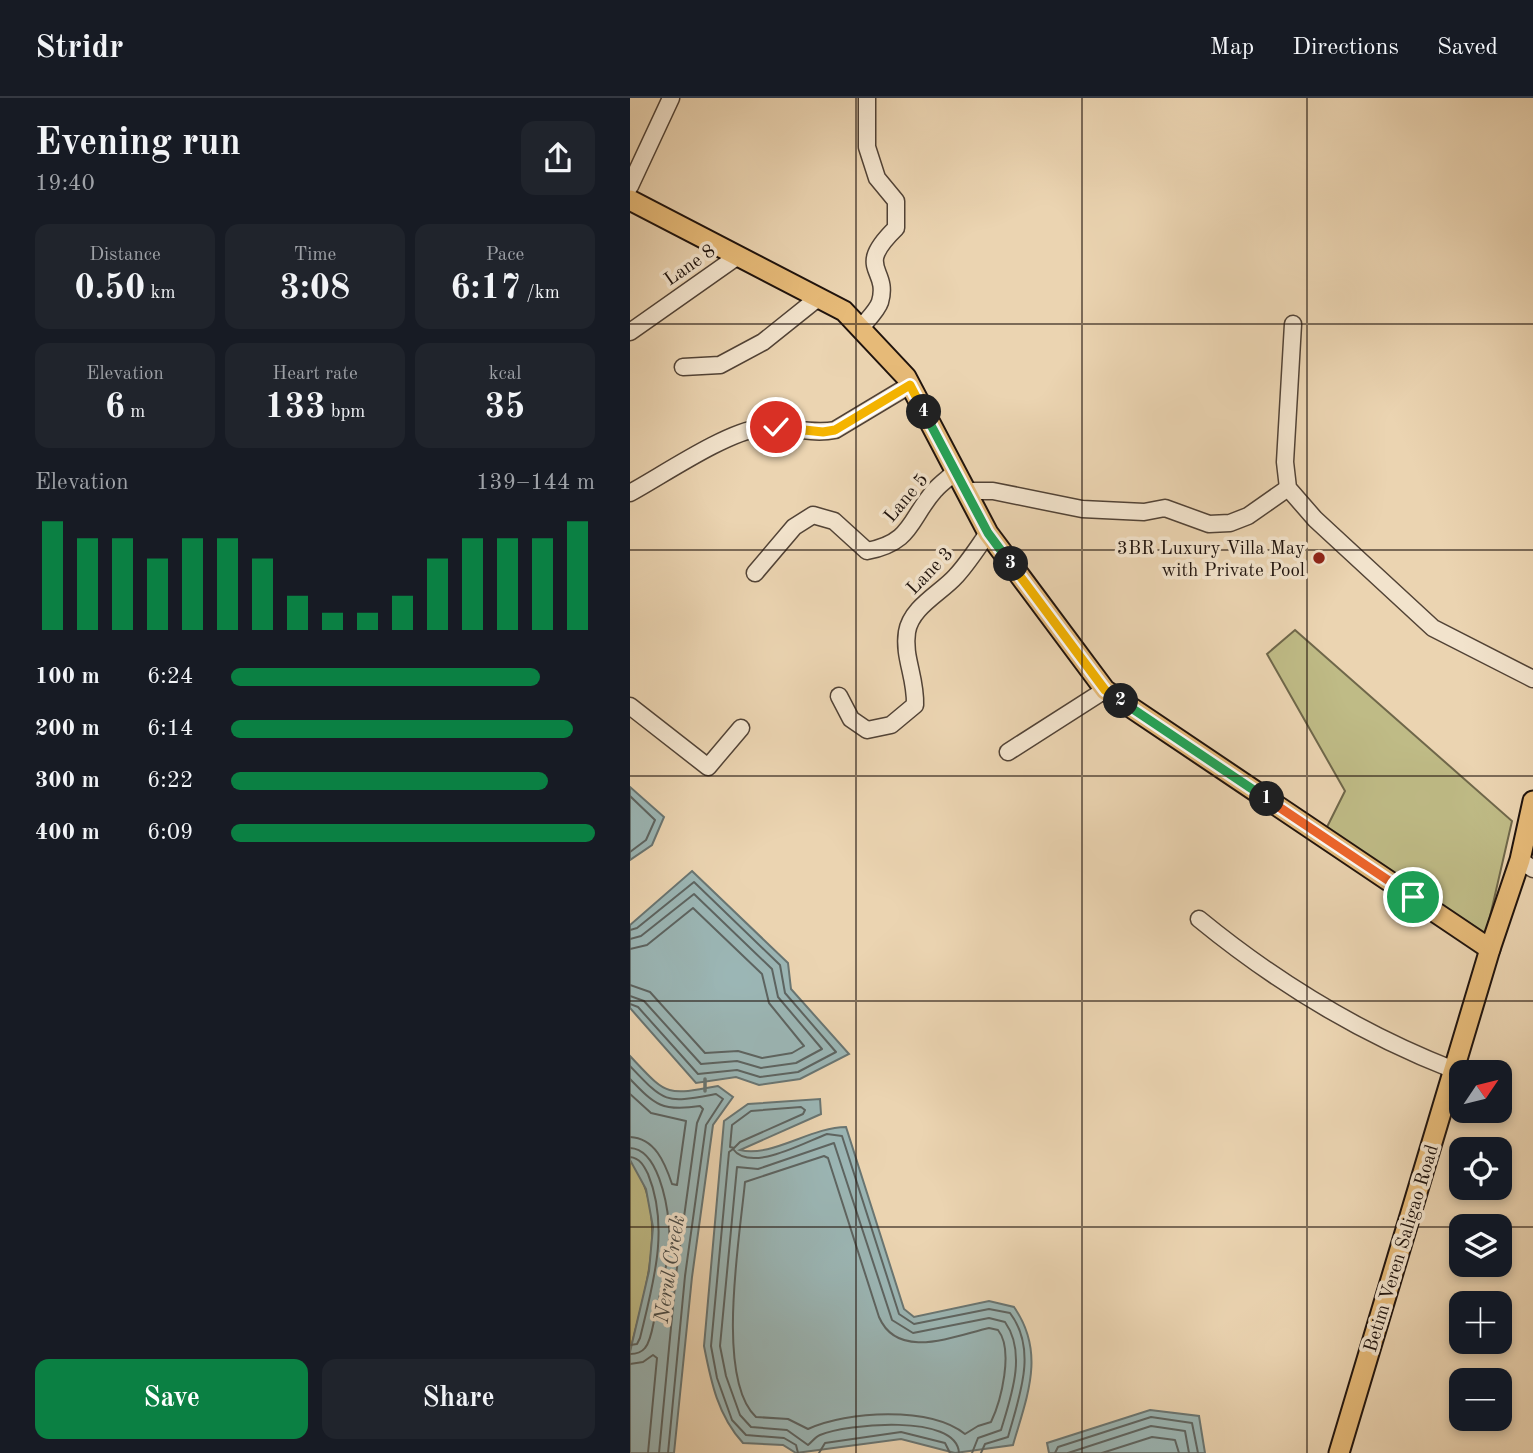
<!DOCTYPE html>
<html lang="en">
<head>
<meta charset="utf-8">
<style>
	body { margin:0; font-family:"Old Standard TT",serif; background:#20242c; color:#f1f3f6; height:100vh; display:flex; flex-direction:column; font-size:26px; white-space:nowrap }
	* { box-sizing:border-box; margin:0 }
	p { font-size:23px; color:#9ea1a6 }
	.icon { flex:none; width:38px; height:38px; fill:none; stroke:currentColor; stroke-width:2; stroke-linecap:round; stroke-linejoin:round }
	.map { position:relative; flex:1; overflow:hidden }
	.sheet { display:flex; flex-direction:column; background:#171b24; width:630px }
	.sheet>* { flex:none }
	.needle { width:46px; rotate:55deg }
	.tools { position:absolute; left:819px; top:962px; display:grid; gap:14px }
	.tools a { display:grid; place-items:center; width:63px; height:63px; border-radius:14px; background:#171b24; box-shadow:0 4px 10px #0003; font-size:35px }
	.pin { position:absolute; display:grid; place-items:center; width:60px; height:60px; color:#fff; margin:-30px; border:4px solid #fff; border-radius:50%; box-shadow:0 2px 7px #0007 }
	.km { position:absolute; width:35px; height:35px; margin:-18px; border-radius:50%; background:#222; color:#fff; font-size:19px; line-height:35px; text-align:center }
	.round { display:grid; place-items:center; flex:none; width:74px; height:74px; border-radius:14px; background:#20242c }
	.summary { display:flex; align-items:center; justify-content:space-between; height:119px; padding:0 35px }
	h1 { font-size:38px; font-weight:600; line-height:52px }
	.metrics { display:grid; grid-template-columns:repeat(3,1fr); gap:10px; height:119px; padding:7px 35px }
	.metrics div { display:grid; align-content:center; border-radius:14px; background:#20242c; text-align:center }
	.metrics b { font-size:35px; font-weight:600 }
	.metrics small { font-size:19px; font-weight:400 }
	.metrics p { font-size:19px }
	.chart { height:196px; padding:14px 35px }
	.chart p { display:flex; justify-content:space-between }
	.chart svg { width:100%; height:126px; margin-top:7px; stroke:#0b8043; stroke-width:6 }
	.action { display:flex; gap:14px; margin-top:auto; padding:14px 35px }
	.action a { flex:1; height:80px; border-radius:14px; background:#0b8043; color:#fff; font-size:28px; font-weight:600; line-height:80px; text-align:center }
	.action a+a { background:#20242c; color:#f1f3f6 }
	ul { padding:0 35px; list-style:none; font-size:23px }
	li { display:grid; grid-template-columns:112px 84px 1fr; align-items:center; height:52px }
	li i { height:18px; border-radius:9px; background:#0b8043 }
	header { display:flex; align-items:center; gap:42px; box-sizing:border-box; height:98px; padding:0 35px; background:#171b24; border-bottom:2px solid #363941 }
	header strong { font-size:33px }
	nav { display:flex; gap:38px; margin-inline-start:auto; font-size:24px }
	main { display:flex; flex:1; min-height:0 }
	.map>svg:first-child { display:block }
</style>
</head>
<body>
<header>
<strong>Stridr</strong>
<nav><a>Map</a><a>Directions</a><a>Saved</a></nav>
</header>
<main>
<section class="sheet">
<div class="summary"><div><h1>Evening run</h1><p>19:40</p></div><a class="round"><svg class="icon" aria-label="share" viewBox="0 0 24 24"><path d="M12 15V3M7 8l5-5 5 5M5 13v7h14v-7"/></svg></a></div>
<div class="metrics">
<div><p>Distance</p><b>0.50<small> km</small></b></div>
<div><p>Time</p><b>3:08</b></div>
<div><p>Pace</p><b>6:17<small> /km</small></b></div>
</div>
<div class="metrics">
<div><p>Elevation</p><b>6<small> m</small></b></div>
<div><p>Heart rate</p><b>133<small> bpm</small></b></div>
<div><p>kcal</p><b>35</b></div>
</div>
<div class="chart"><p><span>Elevation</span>139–144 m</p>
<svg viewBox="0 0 160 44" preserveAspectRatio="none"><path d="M5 44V6M15 44V12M25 44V12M35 44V19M45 44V12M55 44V12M65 44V19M75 44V32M85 44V38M95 44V38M105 44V32M115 44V19M125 44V12M135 44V12M145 44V12M155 44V6"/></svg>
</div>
<ul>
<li><b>100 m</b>6:24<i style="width:85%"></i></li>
<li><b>200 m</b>6:14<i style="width:94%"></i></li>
<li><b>300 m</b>6:22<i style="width:87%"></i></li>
<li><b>400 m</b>6:09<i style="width:100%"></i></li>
</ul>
<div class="action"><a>Save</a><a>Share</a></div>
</section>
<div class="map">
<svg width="903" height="1355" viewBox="0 0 903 1355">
	<rect width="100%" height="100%" fill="#ebd4b1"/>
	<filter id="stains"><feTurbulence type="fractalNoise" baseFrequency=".00286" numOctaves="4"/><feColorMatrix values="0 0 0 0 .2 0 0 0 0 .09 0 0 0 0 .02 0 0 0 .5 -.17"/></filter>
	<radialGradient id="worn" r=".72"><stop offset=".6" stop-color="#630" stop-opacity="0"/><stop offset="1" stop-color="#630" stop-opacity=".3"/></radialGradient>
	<g fill="#bfbb86" stroke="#6f674a" stroke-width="2">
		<path d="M665 532 882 723 856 836 696 731 715 693 637 556Z"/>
		<path d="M0 1062C42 1116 14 1194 0 1254Z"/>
	</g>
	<g fill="#9bb6b5" stroke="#697572" stroke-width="2">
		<path d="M0 689 34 719 22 747 0 762Z"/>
		<path d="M62 773 158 865 161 891 219 956 170 981 129 987 106 979 66 985 0 910V827Z"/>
		<path d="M0 958C37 997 34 998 88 988L103 999 83 1027 62 1179 44 1355H0V1254L19 1173 23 1129 16 1091 0 1062Z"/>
		<path d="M190 1001 191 1016 110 1052C141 1060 181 1029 216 1029L274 1211 284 1219 359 1203 384 1209C416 1255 397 1298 383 1347L325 1355 271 1341 166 1355 153 1347 113 1345C88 1318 81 1284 74 1248L94 1023 118 1006Z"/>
		<path d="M520 1312 569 1318 575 1355H419L417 1345Z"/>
	</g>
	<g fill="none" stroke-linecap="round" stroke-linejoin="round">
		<g stroke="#5d6461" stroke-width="2">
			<path d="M0 698 25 722 16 742 0 754"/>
			<path d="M0 832 7 830 64 784 150 867 155 895 206 954 168 974 130 979 107 972 68 976 8 909 0 906"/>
			<path d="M0 841 11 838 64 796 142 871 148 899 192 951 166 965 131 970 107 963 71 966 14 903 0 898"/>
			<path d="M0 851 17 847 63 810 132 876 139 905 174 948 162 955 132 960 108 953 75 955 20 894 0 887"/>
			<path d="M0 968C36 1006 35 1005 86 996L93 1001 76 1027 55 1178 38 1355"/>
			<path d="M0 981C25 1007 32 1014 70 1008L73 1011 67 1025 46 1177 29 1355"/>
			<path d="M0 996 21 1015 56 1023 47 1087 42 1086C35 1065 25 1040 0 1039"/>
			<path d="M171 1009 175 1012 173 1016 110 1044 104 1050 100 1049 102 1027 121 1013Z"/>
			<path d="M0 1050C28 1051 37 1105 39 1127 41 1155 32 1187 26 1214 23 1224 22 1242 15 1250 11 1255 6 1256 0 1256"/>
			<path d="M194 1058 198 1060 249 1219C268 1263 324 1238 359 1230L368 1232C384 1252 371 1303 361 1324L348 1328 335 1336C300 1308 217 1313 178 1331L158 1321 126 1319C85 1281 110 1138 115 1084Z"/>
			<path d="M0 1059C10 1060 14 1068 18 1076 40 1130 23 1186 10 1240L7 1246 0 1247"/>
			<path d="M0 1266 13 1264 23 1257 27 1260 18 1355"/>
			<path d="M168 1355 166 1347 154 1340 116 1337 102 1322 87 1280 81 1248 99 1054 103 1051C120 1075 173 1045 197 1036L212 1038 269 1216 284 1226 359 1211 380 1215C408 1252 389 1299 378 1339L355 1346 351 1355"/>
			<path d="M189 1355 195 1345 271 1334 315 1345 320 1355"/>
			<path d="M329 1355C327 1315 216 1326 190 1337 185 1339 182 1344 178 1347L157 1332 121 1329 110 1317 96 1278 90 1248 107 1069 128 1071 204 1045 262 1222 283 1235 359 1220 375 1224C397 1255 381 1299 371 1332L348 1340 342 1355"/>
			<path d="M425 1355 428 1349 521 1319 562 1325 568 1355"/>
			<path d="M438 1355 521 1328 555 1333 559 1355"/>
			<path d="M472 1355 522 1339 545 1342 549 1355"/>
		</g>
		<path stroke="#697572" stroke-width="3.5" d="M75 993V981"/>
		<defs>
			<g id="minor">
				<path d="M0 88 41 0"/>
				<path d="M663 226 655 364 658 390 685 421 803 530 903 581"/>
				<path d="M230 231C236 223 247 213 250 204 260 169 223 172 266 130V103L247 80 237 49V0"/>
				<path d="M0 234 108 158"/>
				<path d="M53 269 90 267 133 244 188 200"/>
				<path d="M336 393H363L452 411 514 414 535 410 579 426 600 425 618 418 658 390"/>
				<path d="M0 395C33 377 96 334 130 330 155 327 180 337 205 332L280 287"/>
				<path d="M125 475 164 429 183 417 204 423 237 453C283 444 279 421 305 392 311 385 319 380 326 373"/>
				<path d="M209 598 221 621 237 632 261 627 285 607C286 579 273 559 277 534 281 509 311 495 326 478 338 465 348 449 358 435"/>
				<path d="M0 608 78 669 111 630"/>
				<path d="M378 654 475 592"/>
				<path d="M890 762 903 771"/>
				<path d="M569 821C647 885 729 935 824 972"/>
			</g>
			<g id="major">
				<path d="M0 102 214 213 276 279 358 435 475 592 860 851"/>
				<path d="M709 1355 860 851 890 762 903 703"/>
			</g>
		</defs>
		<use href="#minor" stroke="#524336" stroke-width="19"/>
		<use href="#major" stroke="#1f130d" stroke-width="23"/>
		<use href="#minor" stroke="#f2e3cc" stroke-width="16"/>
		<use href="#major" stroke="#e6ba78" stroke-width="19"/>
	</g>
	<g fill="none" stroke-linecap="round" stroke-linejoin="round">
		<defs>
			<path id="split-1" d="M637 701 783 799"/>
			<path id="split-2" d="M491 603 637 701"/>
			<path id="split-3" d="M381 466 475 592 491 603"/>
			<path id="split-4" d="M294 314 358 435 381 466"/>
			<path id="split-5" d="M146 329 193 334 205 332 280 287 294 314"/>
		</defs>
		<use href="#split-1" stroke="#fff" stroke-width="14"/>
		<use href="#split-2" stroke="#fff" stroke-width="14"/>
		<use href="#split-3" stroke="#fff" stroke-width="14"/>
		<use href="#split-4" stroke="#fff" stroke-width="14"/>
		<use href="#split-5" stroke="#fff" stroke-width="14"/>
		<use href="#split-1" stroke="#f0652b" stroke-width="9"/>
		<use href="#split-2" stroke="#22a559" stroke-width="9"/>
		<use href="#split-3" stroke="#f5b400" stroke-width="9"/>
		<use href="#split-4" stroke="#22a559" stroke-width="9"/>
		<use href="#split-5" stroke="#f5b400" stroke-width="9"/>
	</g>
	<path fill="none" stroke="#1f130d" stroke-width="2" stroke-opacity="0.55" d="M226 0V1355M452 0V1355M677 0V1355M0 226H903M0 452H903M0 678H903M0 903H903M0 1129H831M870 1129H903"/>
	<circle fill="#8f2418" stroke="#f2e3cc" stroke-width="2.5" cx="689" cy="460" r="7"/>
	<g text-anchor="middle" stroke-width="7" stroke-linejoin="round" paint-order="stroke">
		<g font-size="19" fill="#1f130d" stroke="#f2e3cc">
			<text transform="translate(59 166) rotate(-35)" y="7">Lane 8</text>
			<text transform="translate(275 399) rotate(-50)" y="7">Lane 5</text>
			<text transform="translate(299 472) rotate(-46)" y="7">Lane 3</text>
			<text transform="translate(770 1150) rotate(-73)" y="7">Betim Veren Saligao Road</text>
		</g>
		<g font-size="19" fill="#1f130d" stroke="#f2e3cc" text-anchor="end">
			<text x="675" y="456">3BR Luxury Villa May<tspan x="675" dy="22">with Private Pool</tspan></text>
		</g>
		<g font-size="21" font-style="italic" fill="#4a4c48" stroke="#f2e3cc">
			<text transform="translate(39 1171) rotate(-81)" y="7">Nerul Creek</text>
		</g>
	</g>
	<rect width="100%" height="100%" filter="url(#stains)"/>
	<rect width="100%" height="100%" fill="url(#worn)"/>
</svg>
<div class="tools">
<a><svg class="needle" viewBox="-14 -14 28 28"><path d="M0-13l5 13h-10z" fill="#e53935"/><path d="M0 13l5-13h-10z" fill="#9ea1a6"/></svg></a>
<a><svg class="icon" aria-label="locate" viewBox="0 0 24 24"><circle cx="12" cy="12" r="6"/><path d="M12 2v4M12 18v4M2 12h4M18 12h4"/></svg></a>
<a><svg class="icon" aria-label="layers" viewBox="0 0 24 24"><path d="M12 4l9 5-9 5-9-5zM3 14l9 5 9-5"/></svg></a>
<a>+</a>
<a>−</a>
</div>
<div class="pin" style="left:783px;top:799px;background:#1e9e55"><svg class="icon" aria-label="arrive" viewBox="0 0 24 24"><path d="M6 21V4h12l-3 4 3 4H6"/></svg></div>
<div class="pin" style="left:146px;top:329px;background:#d93025"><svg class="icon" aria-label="check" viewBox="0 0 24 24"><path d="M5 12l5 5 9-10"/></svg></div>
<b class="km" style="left:637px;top:701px">1</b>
<b class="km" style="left:491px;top:603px">2</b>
<b class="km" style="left:381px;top:466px">3</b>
<b class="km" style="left:294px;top:314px">4</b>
</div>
</main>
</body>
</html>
